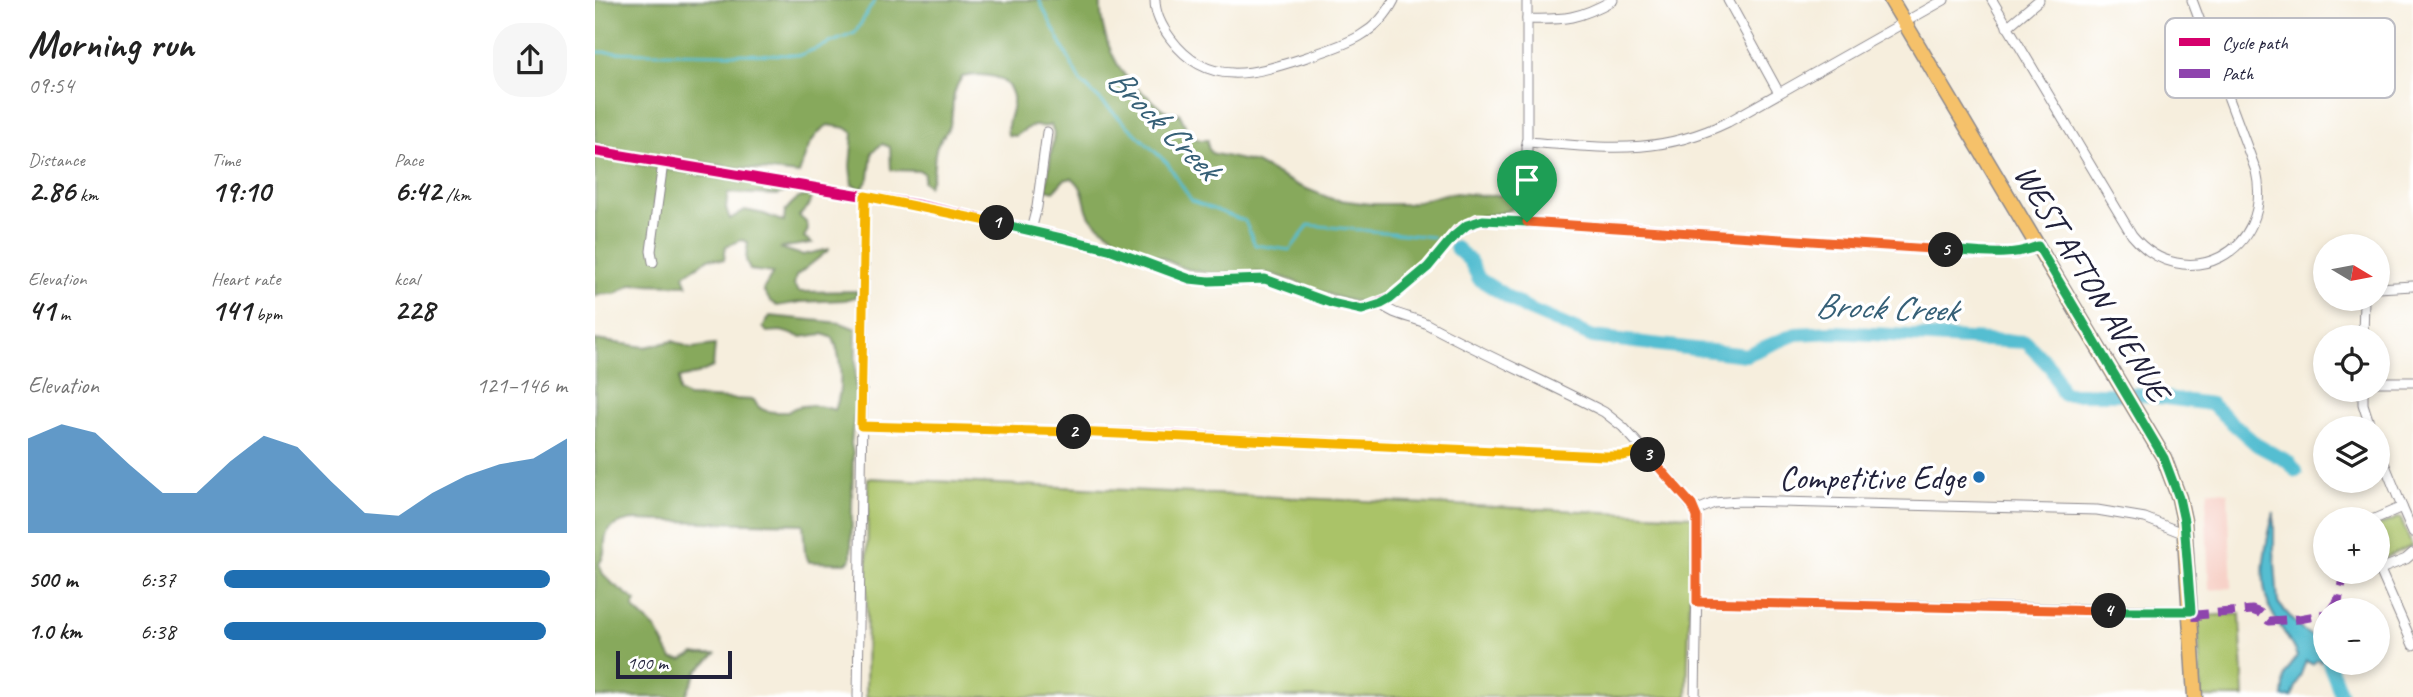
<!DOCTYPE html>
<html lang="en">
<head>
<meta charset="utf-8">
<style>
	body { margin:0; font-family:Caveat,sans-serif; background:#f6f6f6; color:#222; height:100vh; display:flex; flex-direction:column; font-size:26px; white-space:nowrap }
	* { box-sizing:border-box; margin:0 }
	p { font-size:23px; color:#767676 }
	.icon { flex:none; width:38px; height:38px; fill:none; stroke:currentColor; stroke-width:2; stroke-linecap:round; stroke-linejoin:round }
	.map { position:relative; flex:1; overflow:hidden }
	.drawer { display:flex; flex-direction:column; background:#fff; width:595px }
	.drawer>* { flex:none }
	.needle { width:46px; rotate:100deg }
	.tools { position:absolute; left:1718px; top:234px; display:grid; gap:14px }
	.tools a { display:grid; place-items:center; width:77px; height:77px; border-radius:50%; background:#fff; box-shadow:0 4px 10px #0003; font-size:35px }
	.scale { position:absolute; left:21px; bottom:18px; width:116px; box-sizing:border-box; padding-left:7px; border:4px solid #22223b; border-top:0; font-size:19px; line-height:24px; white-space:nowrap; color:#22223b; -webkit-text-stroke:5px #fff; paint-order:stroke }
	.pin { position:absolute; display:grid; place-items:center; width:60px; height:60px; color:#fff; margin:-72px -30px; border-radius:50% 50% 50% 0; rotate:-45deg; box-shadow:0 0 7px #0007 }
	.pin .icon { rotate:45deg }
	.km { position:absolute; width:35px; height:35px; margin:-18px; border-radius:50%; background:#222; color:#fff; font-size:19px; line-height:35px; text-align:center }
	.round { display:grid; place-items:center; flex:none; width:74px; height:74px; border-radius:28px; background:#f6f6f6 }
	.summary { display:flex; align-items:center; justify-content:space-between; height:119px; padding:0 28px }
	h1 { font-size:38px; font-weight:700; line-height:52px }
	.metrics { display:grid; grid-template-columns:repeat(3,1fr); gap:10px; height:119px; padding:7px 28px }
	.metrics div { display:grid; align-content:center }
	.metrics b { font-size:30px; font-weight:700 }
	.metrics small { font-size:19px; font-weight:400 }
	.metrics p { font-size:19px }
	.chart { height:196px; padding:14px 28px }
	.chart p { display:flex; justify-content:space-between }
	.chart svg { width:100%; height:126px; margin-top:7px; fill:#1f6fb2; opacity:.7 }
	ul { padding:0 28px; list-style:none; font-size:23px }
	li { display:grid; grid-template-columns:112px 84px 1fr; align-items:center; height:52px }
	li i { height:18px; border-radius:9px; background:#1f6fb2 }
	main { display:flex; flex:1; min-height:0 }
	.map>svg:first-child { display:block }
</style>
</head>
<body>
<main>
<section class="drawer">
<div class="summary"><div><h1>Morning run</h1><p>09:54</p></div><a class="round"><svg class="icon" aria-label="share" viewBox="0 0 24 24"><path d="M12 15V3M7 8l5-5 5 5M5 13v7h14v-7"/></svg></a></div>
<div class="metrics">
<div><p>Distance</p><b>2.86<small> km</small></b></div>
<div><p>Time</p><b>19:10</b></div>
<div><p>Pace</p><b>6:42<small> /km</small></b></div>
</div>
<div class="metrics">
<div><p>Elevation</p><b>41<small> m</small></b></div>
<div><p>Heart rate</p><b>141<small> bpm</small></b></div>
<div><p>kcal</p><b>228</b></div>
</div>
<div class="chart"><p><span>Elevation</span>121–146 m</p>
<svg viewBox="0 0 160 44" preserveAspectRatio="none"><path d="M0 44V11L10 6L20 9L30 20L40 30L50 30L60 19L70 10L80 14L90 26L100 37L110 38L120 30L130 24L140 20L150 18L160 11V44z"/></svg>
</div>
<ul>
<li><b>500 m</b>6:37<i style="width:95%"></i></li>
<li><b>1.0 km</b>6:38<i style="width:94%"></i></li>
</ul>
</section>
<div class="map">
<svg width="1818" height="697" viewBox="0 0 1818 697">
	<rect width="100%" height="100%" fill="#fff"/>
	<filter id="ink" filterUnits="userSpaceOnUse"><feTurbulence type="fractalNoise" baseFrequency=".0143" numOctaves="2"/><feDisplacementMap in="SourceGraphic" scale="14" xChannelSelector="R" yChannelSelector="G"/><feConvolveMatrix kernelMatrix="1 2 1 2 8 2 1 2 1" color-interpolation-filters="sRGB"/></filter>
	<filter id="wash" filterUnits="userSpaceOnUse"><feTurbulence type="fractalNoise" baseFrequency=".00686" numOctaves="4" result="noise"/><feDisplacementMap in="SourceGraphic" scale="28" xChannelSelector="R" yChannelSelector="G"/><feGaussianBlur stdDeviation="1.57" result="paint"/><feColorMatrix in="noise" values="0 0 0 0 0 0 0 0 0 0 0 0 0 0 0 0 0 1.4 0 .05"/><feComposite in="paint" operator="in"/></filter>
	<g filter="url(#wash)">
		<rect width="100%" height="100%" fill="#f6eedd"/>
		<path fill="#f7d1c8" d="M1613 490 1633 492 1637 588 1614 590 1611 516Z"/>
		<g fill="#aac368" stroke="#667252" stroke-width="2">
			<path d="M273 478 1097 516 1092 697H271Z"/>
			<path d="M1805 517 1817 546 1783 561V526Z"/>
			<path d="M1645 614 1649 697H1606L1603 616Z"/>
		</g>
		<g fill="#87a95c" stroke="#54664c" stroke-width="2">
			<path d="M0 0H506C504 28 517 61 535 82 541 89 549 93 556 99 566 108 570 113 584 113 594 130 591 141 613 140V147L616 153 661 163 702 185 737 199 776 204H812L846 195 861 193 895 196 915 194 920 198 919 208C899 219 879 212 859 226 848 234 843 243 835 253 822 268 795 295 777 301 752 308 703 279 675 274 652 269 630 276 607 272 598 270 588 269 581 265 575 262 569 258 562 256 552 253 541 250 531 248 522 234 507 231 496 218 487 206 493 190 477 178L469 180 459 191 451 189 459 133 456 125C450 128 447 126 440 126 433 126 427 132 421 136L413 135C410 122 420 109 418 97 413 73 385 73 367 77 354 96 360 105 355 125 352 134 343 140 341 149 337 165 342 170 333 186L328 181 329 174 326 171 296 170 295 147 287 144 277 152 274 178 267 189 257 185 255 166 258 133 251 128 233 125C215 136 210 155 204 174L136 167 15 148 0 143Z"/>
			<path d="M0 157 139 181 198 188 183 195 133 193 131 208 135 219 150 210 169 214 189 222 190 211C198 202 203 195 216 196L214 206 204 216 211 222 213 230 209 237 217 243 185 248 207 255 235 249 201 276 199 285 203 292 263 291 261 297 250 300 206 302 182 306 175 301 168 290 178 273 155 270 151 260 153 242 147 240 131 246 129 260 115 258 89 275 92 285 38 284 20 294H6L0 297Z"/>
			<path d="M175 316 246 323 261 329 260 405 256 444 258 453 256 559 251 563 214 562 210 553 208 524C152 523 96 522 40 520 33 520 21 524 15 529 6 537 14 551 4 564L8 574 18 584 41 601 38 608 61 629 77 659 87 660 99 654H121L103 670 90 697H0V340L50 347 78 341 96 348 120 345 118 367 102 374 84 378V392L93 397 159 400C165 414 179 412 193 412 204 402 226 406 240 410 248 390 247 357 238 338L228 334 206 337 186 331 172 332 168 327Z"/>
		</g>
		<path fill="#55bed1" stroke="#3c7086" stroke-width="2" d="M1679 512V550L1683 603 1707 630 1731 645V659L1725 662 1724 659 1717 664 1711 661 1697 697H1688L1690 675 1702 656C1696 642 1688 631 1680 618 1660 586 1670 546 1679 512Z"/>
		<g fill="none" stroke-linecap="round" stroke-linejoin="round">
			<g stroke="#55bed1" stroke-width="2.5">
				<path d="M444 0 485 81 572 163 597 201 650 221 660 245 695 250 714 225 838 237"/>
				<path d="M0 52 205 55 260 33 280 0"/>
			</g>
			<g stroke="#55bed1" stroke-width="14">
				<path d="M861 248 875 261 884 279 932 309 998 337 1151 355 1201 334 1239 332 1431 342 1456 368 1468 394H1541L1616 404 1662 445 1694 462 1701 471"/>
				<path d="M1734 663 1747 697"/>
			</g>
		</g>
	</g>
	<g filter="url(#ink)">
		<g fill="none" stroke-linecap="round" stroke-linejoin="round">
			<defs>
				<g id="minor">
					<path d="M560 0C560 15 567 27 576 39 614 90 662 73 712 57 748 45 781 36 799 0"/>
					<path d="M1133 0 1184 93"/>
					<path d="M1397 0 1537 235C1589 298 1680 252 1661 171L1597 0"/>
					<path d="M932 19C970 20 984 19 1018 0"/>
					<path d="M1412 27 1444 0"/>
					<path d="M931 142C1007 147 1061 157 1133 122L1349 0"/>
					<path d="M0 151 323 205 476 239 514 249 595 279 614 280 670 279 736 303 767 310 795 299 833 267 863 231 883 220 1033 228 1389 253H1420L1443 246"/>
					<path d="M932 222V0"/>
					<path d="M436 230 442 207 452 132"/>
					<path d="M58 262 56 251 68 163"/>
					<path d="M1783 288 1818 286"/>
					<path d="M786 304C799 316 815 316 830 323 889 355 950 381 1009 412L1028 427 1081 486 1100 511 1103 524 1100 697"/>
					<path d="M1768 338 1769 299"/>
					<path d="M1783 382H1818"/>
					<path d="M1768 390V404L1776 429"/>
					<path d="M266 426 550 434 1009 456H1027L1050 451"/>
					<path d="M1807 507 1818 532"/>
					<path d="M1100 511 1119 503 1143 501 1502 510 1550 518 1590 534"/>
					<path d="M1777 520 1807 507 1783 448"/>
					<path d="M1783 570 1811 559 1818 553"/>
					<path d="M1785 570 1818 645"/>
					<path d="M1741 572C1754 584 1764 578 1779 572"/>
					<path d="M1102 602 1596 611"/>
					<path d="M263 697 270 196"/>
				</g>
				<path id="primary" d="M1296 0 1569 458 1584 498 1589 521 1600 697"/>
			</defs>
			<use href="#minor" stroke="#8c888c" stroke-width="11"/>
			<use href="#primary" stroke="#8c888c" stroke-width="17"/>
			<use href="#minor" stroke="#fff" stroke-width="9"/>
			<use href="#primary" stroke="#f5c16b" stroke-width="14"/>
			<g stroke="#8e44ad" stroke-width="9" stroke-dasharray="18 9" stroke-linecap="butt">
				<path d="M1736 611 1743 601 1748 579"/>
				<path d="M1601 621V615L1657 610 1665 613 1674 621 1704 619 1731 614"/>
			</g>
			<defs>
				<g id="cycleway">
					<path d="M0 151 323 205 476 239 514 249 595 279 614 280 670 279 736 303 767 310 795 299 833 267 863 231 883 220 1033 228 1389 253H1420L1443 246"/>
					<path d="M266 426 550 434 1009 456H1027L1050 451"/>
				</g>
			</defs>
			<use href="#cycleway" stroke="#fff" stroke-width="15"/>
			<use href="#cycleway" stroke="#d6006c" stroke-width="10"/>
		</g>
	</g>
	<g fill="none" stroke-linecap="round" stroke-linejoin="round" filter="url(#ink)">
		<defs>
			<path id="split-1" d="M402 223 514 249 595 279 614 281 670 279 736 303 767 310 786 304 795 299 833 267 858 237 872 225 888 220 932 222"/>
			<path id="split-2" d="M402 223 270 196 266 426 479 432"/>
			<path id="split-3" d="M479 432 1009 456H1027L1050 451 1053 455"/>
			<path id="split-4" d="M1053 455 1097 505 1102 517V602L1514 611"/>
			<path id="split-5" d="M1351 250C1382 252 1414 258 1443 246L1569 458 1584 498 1589 521 1596 611H1514"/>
			<path id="split-6" d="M932 222 1351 250"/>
		</defs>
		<use href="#split-1" stroke="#fff" stroke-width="14"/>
		<use href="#split-2" stroke="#fff" stroke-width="14"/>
		<use href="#split-3" stroke="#fff" stroke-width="14"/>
		<use href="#split-4" stroke="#fff" stroke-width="14"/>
		<use href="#split-5" stroke="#fff" stroke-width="14"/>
		<use href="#split-6" stroke="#fff" stroke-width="14"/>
		<use href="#split-1" stroke="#22a559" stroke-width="9"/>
		<use href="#split-2" stroke="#f5b400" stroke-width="9"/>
		<use href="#split-3" stroke="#f5b400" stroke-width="9"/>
		<use href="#split-4" stroke="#f0652b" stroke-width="9"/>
		<use href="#split-5" stroke="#22a559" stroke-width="9"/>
		<use href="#split-6" stroke="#f0652b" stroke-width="9"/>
	</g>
	<circle fill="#1f6fb2" stroke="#fff" stroke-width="2.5" cx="1384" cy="477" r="7"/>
	<g text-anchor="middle" stroke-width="7" stroke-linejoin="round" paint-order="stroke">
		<g font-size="33" fill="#22223b" stroke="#fff">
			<text transform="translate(1498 282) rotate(59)" y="12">WEST AFTON AVENUE</text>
		</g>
		<g font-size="33" fill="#22223b" stroke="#fff" text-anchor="end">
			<text x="1370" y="489">Competitive Edge</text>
		</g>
		<g font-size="35" font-style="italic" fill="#366077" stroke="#fff">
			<text transform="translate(569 123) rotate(45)" y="12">Brock Creek</text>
			<text transform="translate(1291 307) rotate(2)" y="12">Brock Creek</text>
		</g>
	</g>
	<rect x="1570" y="18" width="230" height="80" rx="10" fill="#fff" stroke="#bdbdc4" stroke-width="2"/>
	<rect x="1584" y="38" width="31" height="8" fill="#d6006c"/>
	<rect x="1584" y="69" width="31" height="9" fill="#8e44ad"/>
	<g font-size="19" fill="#22223b">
		<text x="1627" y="49">Cycle path</text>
		<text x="1627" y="80">Path</text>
	</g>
</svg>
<div class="tools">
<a><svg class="needle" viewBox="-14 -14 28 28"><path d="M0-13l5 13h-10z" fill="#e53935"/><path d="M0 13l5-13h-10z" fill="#767676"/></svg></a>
<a><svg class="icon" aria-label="locate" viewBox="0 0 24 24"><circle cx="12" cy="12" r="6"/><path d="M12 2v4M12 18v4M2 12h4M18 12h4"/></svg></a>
<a><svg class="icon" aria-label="layers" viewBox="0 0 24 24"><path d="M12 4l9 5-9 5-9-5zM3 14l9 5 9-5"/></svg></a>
<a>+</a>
<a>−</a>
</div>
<div class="scale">100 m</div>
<div class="pin" style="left:932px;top:222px;background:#1e9e55"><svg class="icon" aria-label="arrive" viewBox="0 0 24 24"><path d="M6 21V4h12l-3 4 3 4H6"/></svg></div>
<b class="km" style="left:402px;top:223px">1</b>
<b class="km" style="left:479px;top:432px">2</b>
<b class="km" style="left:1053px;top:455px">3</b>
<b class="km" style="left:1514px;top:611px">4</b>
<b class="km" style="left:1351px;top:250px">5</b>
</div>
</main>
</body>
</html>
